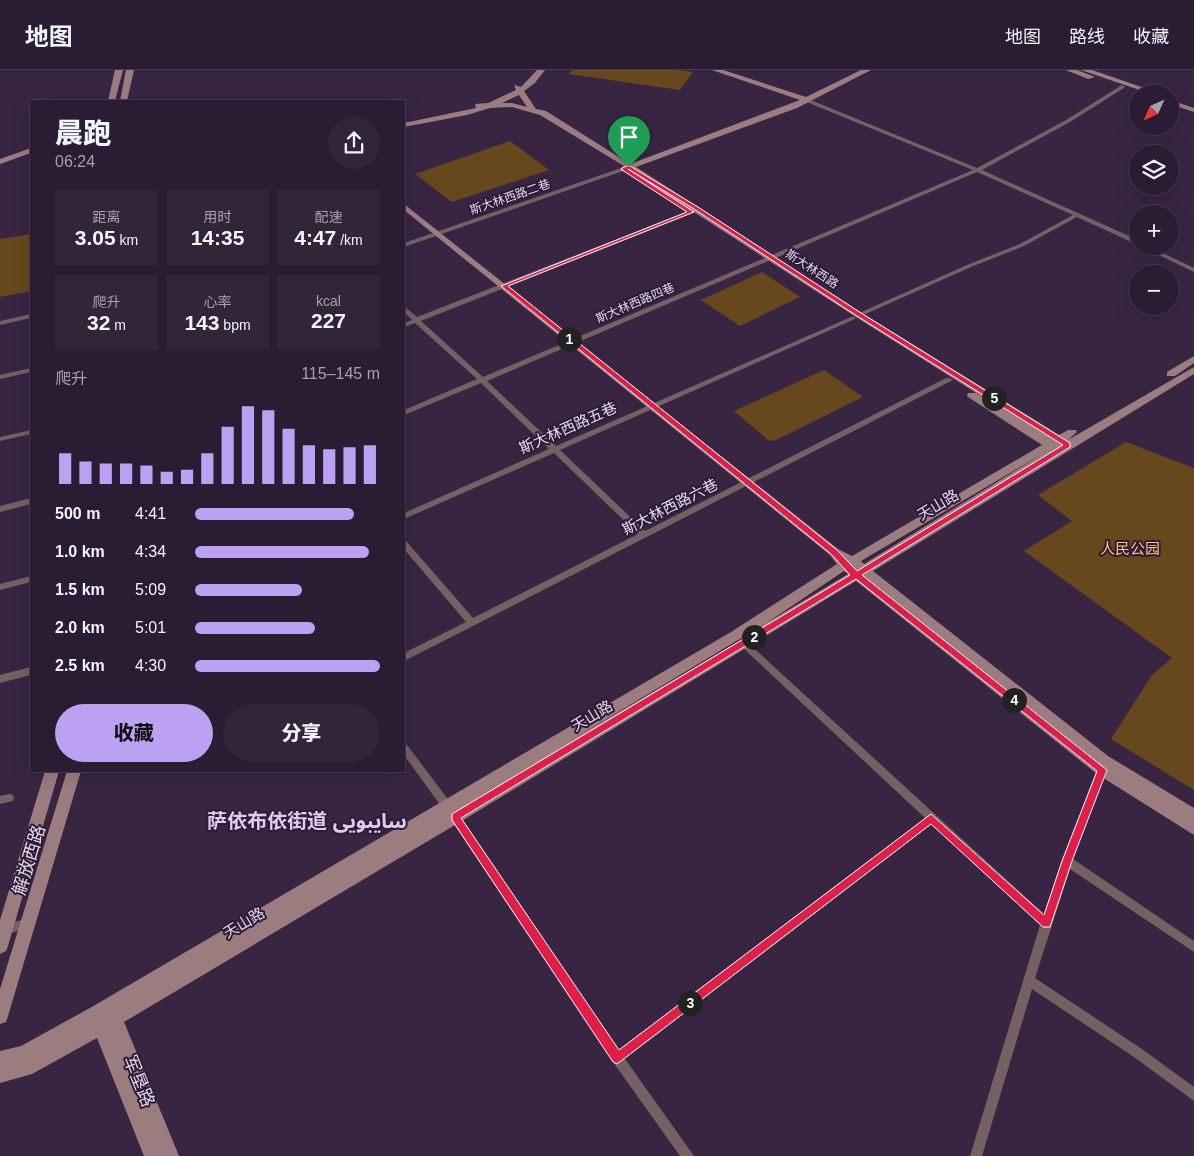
<!DOCTYPE html>
<html lang="zh">
<head>
<meta charset="utf-8">
<style>
	body { margin:0; font-family:Arial,"Noto Sans Arabic","Noto Sans SC",sans-serif; background:#32253a; color:#f1f3f6; height:100vh; display:flex; flex-direction:column; font-size:19px; white-space:nowrap }
	* { box-sizing:border-box; margin:0 }
	p { font-size:16px; color:#a5a1ac }
	.icon { flex:none; width:28px; height:28px; fill:none; stroke:currentColor; stroke-width:2; stroke-linecap:round; stroke-linejoin:round }
	.map { position:relative; flex:1; overflow:hidden }
	.side { position:absolute; left:30px; top:30px; width:375px; height:672px; display:flex; flex-direction:column; background:#2a1c32; border-radius:0px; box-shadow:0 5px 20px #0002,0 0 0 1px #463a4d }
	.side>* { flex:none }
	.needle { width:32px; rotate:225deg }
	.tools { position:absolute; left:1129px; top:15px; display:grid; gap:10px }
	.tools a { display:grid; place-items:center; width:50px; height:50px; border-radius:50%; background:#2a1c32; box-shadow:0 5px 20px #0002,0 0 0 1px #463a4d; font-size:25px }
	.pin { position:absolute; display:grid; place-items:center; width:42px; height:42px; color:#fff; margin:-51px -21px; border-radius:50% 50% 50% 0; rotate:-45deg; box-shadow:0 0 5px #0007 }
	.pin .icon { rotate:45deg }
	.km { position:absolute; width:25px; height:25px; margin:-12px; border-radius:50%; background:#222; color:#fff; font-size:14px; line-height:25px; text-align:center }
	.round { display:grid; place-items:center; flex:none; width:52px; height:52px; border-radius:26px; background:#32253a }
	.headline { display:flex; align-items:center; justify-content:space-between; height:85px; padding:0 25px }
	h1 { font-size:28px; font-weight:800; line-height:38px }
	.metrics { display:grid; grid-template-columns:repeat(3,1fr); gap:8px; height:85px; padding:5px 25px }
	.metrics div { display:grid; align-content:center; border-radius:0px; background:#32253a; text-align:center }
	.metrics b { font-size:21px; font-weight:800 }
	.metrics small { font-size:14px; font-weight:400 }
	.metrics p { font-size:14px }
	.chart { height:140px; padding:10px 25px }
	.chart p { display:flex; justify-content:space-between }
	.chart svg { width:100%; height:90px; margin-top:5px; stroke:#bca0f2; stroke-width:6 }
	.cta { display:flex; gap:10px; margin-top:auto; padding:10px 25px }
	.cta a { flex:1; height:58px; border-radius:30px; background:#bca0f2; color:#111; font-size:20px; font-weight:800; line-height:58px; text-align:center }
	.cta a+a { background:#32253a; color:#f1f3f6 }
	ul { padding:0 25px; list-style:none; font-size:16px }
	li { display:grid; grid-template-columns:80px 60px 1fr; align-items:center; height:38px }
	li i { height:12px; border-radius:6px; background:#bca0f2 }
	header { display:flex; align-items:center; gap:30px; box-sizing:border-box; height:70px; padding:0 25px; background:#2a1c32; border-bottom:1px solid #463a4d }
	header strong { font-size:24px }
	nav { display:flex; gap:28px; margin-inline-start:auto; font-size:18px }
	.map>svg:first-child { display:block }
</style>
</head>
<body>
<header>
<strong>地图</strong>
<nav><a>地图</a><a>路线</a><a>收藏</a></nav>
</header>
<div class="map">
<svg width="1194" height="1086" viewBox="0 0 1194 1086">
	<rect width="100%" height="100%" fill="#382542"/>
	<g fill="#66481c">
		<path d="M572 0H678L693 2 680 20 569 4Z"/>
		<path d="M510 71 549 100 452 132 415 104Z"/>
		<path d="M31 164V221L0 227V169Z"/>
		<path d="M762 202 800 227 740 256 701 230Z"/>
		<path d="M824 300 863 327 774 371 768 370 734 341Z"/>
		<path d="M1126 372 1194 398V720L1111 669 1152 605 1172 588 1024 481 1072 451 1038 425Z"/>
	</g>
	<g fill="none" stroke-linecap="round" stroke-linejoin="round">
		<g fill="#756162" fill-rule="evenodd">
			<path d="M1122 15 1125 17 1124 18 1070 52 982 100 1138 170V175L1077 147 1024 176 971 197 861 246H857V244L967 195 1020 174 1073 145 977 102 487 311 556 376 851 247H855V249L560 380 645 461 946 308H949L953 310 475 555 404 591V583L466 552 404 479V471L407 472 473 548 638 464 554 383 404 449V443L549 379 481 313 404 345V340L477 309 415 253 404 257V253L412 250 404 242V237L406 238 417 247 689 141H693V143L421 251 483 307 973 100 804 31V29H808L977 98 1066 50Z"/>
			<path d="M624 97 627 99 626 100 404 177V173Z"/>
			<path d="M1140 176H1148L1194 198V202Z"/>
			<path d="M31 244V248L0 255V251Z"/>
			<path d="M31 298V302L0 309V305Z"/>
			<path d="M31 360V364L0 371V367Z"/>
			<path d="M31 428V434L0 442V436Z"/>
			<path d="M31 506V512L0 520V514Z"/>
			<path d="M744 570 747 572 1044 844 1062 791 1097 700 1099 697 1102 696 1105 697 1107 700 1073 789 1194 871V882L1070 799 1035 908 1142 979 1194 1017V1031L1134 987 1032 919 982 1086H970L1040 855 932 754 625 989 694 1086H680L613 992 451 750 404 685V674L407 675 459 744 618 980 925 748 741 576 740 574 741 572Z"/>
			<path d="M31 597V605L0 613V605Z"/>
			<path d="M9 724 13 725 14 728 13 731 0 734V726Z"/>
			<path d="M29 848 33 849 34 853 33 857 0 866V856Z"/>
		</g>
		<g fill="#9c7d7f" fill-rule="evenodd">
			<path d="M115 0H123L115 31H108Z"/>
			<path d="M126 0H134L127 31H120Z"/>
			<path d="M537 0H545L535 13 524 21 536 39 546 41 630 94 800 30 712 0H723L806 27 861 0H871L797 38 636 97 862 243 1059 365 1068 360H1076L1077 362 1068 370 1194 297V304L873 501 1108 686 1194 738V765L1097 704 856 511 460 752 124 952 179 1086H144L97 968 32 1004 0 1013V981L21 976 90 938 731 562 837 494 830 485 404 140V134L838 479 852 486 1042 375 968 327 967 325 968 323H976L1051 370 856 247 629 100 621 101 620 99 624 96 540 45 512 37 490 38 467 45 404 57V53L476 38 475 34 488 33 516 20 514 15 521 17 523 15ZM519 25 527 37 512 33H502ZM1049 380 864 494 861 491ZM844 501 848 504 560 677 741 570Z"/>
			<path d="M1066 0H1077L1095 7 1088 9Z"/>
			<path d="M1081 0H1092L1162 24H1151Z"/>
			<path d="M1170 30 1194 38V42L1170 34Z"/>
			<path d="M31 78V83L0 94V89Z"/>
			<path d="M1194 286V293L1175 306H1167V302Z"/>
			<path d="M45 701H59L8 876 6 881 0 884V850Z"/>
			<path d="M67 701H81L8 946 6 952 0 954V919Z"/>
		</g>
	</g>
	<path fill="#e11d48" stroke="#fff" fill-rule="evenodd" d="M627 96H630L698 137 861 243 1070 373V377L862 505 1107 700 1072 791 1050 857H1043L931 754 617 994 613 992 452 750V744L850 505 831 484 501 216 687 142 622 100V98ZM628 99 694 139 857 246 1063 375 857 501 837 480 508 216 694 142ZM856 509 1097 701 1062 791 1044 845 931 744 619 980 461 748Z"/>
	<g text-anchor="middle" stroke-width="4" stroke-linejoin="round" paint-order="stroke">
		<g font-size="12" fill="#e3d7e9" stroke="#2e1b37">
			<text transform="translate(510 127) rotate(-19)" y="4">斯大林西路二巷</text>
			<text transform="translate(812 199) rotate(33)" y="4">斯大林西路</text>
			<text transform="translate(635 233) rotate(-23)" y="4">斯大林西路四巷</text>
		</g>
		<g font-size="15" fill="#e3d7e9" stroke="#2e1b37">
			<text transform="translate(568 358) rotate(-24)" y="5">斯大林西路五巷</text>
			<text transform="translate(938 435) rotate(-31)" y="5">天山路</text>
			<text transform="translate(670 437) rotate(-27)" y="5">斯大林西路六巷</text>
			<text transform="translate(592 646) rotate(-31)" y="5">天山路</text>
			<text transform="translate(244 853) rotate(-31)" y="5">天山路</text>
		</g>
		<g font-size="15" fill="#fbc57c" stroke="#2e1b37">
			<text x="1130" y="484">人民公园</text>
		</g>
		<g font-size="18" fill="#e3d7e9" stroke="#2e1b37">
			<text transform="translate(29 790) rotate(-73)" y="6">解放西路</text>
			<text transform="translate(139 1011) rotate(68)" y="6">军垦路</text>
		</g>
		<g font-size="20" font-weight="bold" fill="#e2caee" stroke="#2e1b37">
			<text x="307" y="758">萨依布依街道 سايبويى</text>
		</g>
	</g>
</svg>
<div class="tools">
<a><svg class="needle" viewBox="-14 -14 28 28"><path d="M0-13l5 13h-10z" fill="#e53935"/><path d="M0 13l5-13h-10z" fill="#a5a1ac"/></svg></a>
<a><svg class="icon" aria-label="layers" viewBox="0 0 24 24"><path d="M12 4l9 5-9 5-9-5zM3 14l9 5 9-5"/></svg></a>
<a>+</a>
<a>−</a>
</div>
<div class="pin" style="left:629px;top:97px;background:#1e9e55"><svg class="icon" aria-label="arrive" viewBox="0 0 24 24"><path d="M6 21V4h12l-3 4 3 4H6"/></svg></div>
<b class="km" style="left:569px;top:269px">1</b>
<b class="km" style="left:754px;top:567px">2</b>
<b class="km" style="left:690px;top:933px">3</b>
<b class="km" style="left:1014px;top:630px">4</b>
<b class="km" style="left:994px;top:328px">5</b>
<section class="side">
<div class="headline"><div><h1>晨跑</h1><p>06:24</p></div><a class="round"><svg class="icon" aria-label="share" viewBox="0 0 24 24"><path d="M12 15V3M7 8l5-5 5 5M5 13v7h14v-7"/></svg></a></div>
<div class="metrics">
<div><p>距离</p><b>3.05<small> km</small></b></div>
<div><p>用时</p><b>14:35</b></div>
<div><p>配速</p><b>4:47<small> /km</small></b></div>
</div>
<div class="metrics">
<div><p>爬升</p><b>32<small> m</small></b></div>
<div><p>心率</p><b>143<small> bpm</small></b></div>
<div><p>kcal</p><b>227</b></div>
</div>
<div class="chart"><p><span>爬升</span>115–145 m</p>
<svg viewBox="0 0 160 44" preserveAspectRatio="none"><path d="M5 44V29M15 44V33M25 44V34M35 44V34M45 44V35M55 44V38M65 44V37M75 44V29M85 44V16M95 44V6M105 44V8M115 44V17M125 44V25M135 44V27M145 44V26M155 44V25"/></svg>
</div>
<ul>
<li><b>500 m</b>4:41<i style="width:86%"></i></li>
<li><b>1.0 km</b>4:34<i style="width:94%"></i></li>
<li><b>1.5 km</b>5:09<i style="width:58%"></i></li>
<li><b>2.0 km</b>5:01<i style="width:65%"></i></li>
<li><b>2.5 km</b>4:30<i style="width:100%"></i></li>
</ul>
<div class="cta"><a>收藏</a><a>分享</a></div>
</section>
</div>
</body>
</html>
